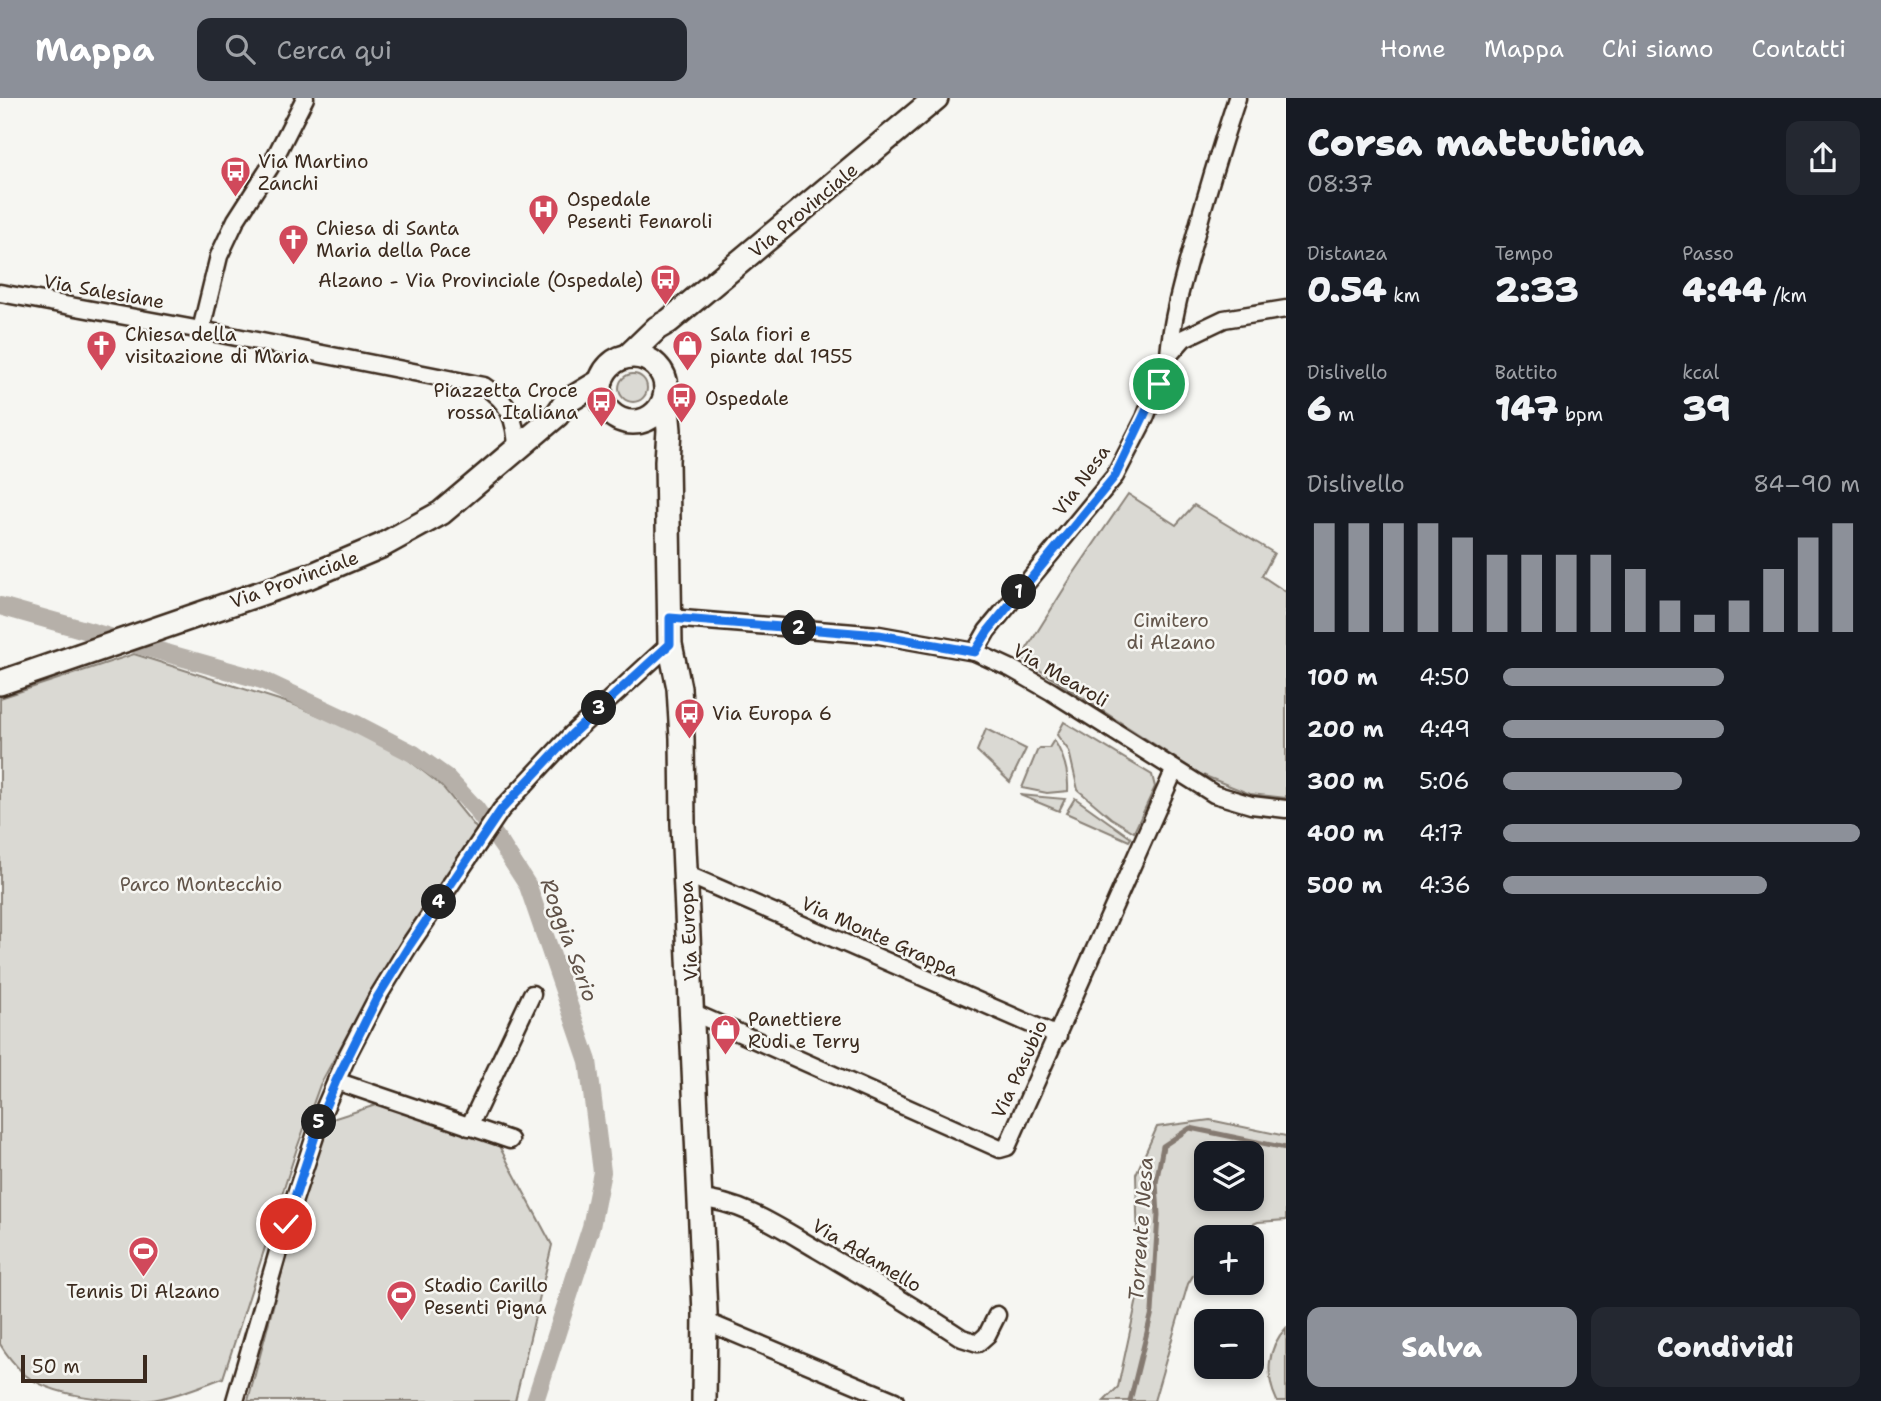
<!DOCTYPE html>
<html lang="it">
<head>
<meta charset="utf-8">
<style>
	body { margin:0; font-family:"Shantell Sans",sans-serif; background:#242831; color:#f1f3f6; height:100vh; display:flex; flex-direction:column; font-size:26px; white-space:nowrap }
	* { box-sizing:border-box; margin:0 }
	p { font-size:23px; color:#9ea1a6 }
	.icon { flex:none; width:38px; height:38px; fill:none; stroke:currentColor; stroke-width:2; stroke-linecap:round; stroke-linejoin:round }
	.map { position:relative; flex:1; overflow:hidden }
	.side { display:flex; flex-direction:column; background:#171b24; width:595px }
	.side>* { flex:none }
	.buttons { position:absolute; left:1194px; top:1043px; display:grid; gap:14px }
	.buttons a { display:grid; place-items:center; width:70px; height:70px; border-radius:14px; background:#171b24; box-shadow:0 4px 10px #0003; font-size:35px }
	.scale { position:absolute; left:21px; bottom:18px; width:126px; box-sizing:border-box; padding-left:7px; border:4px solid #3b2a1e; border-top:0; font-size:19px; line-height:24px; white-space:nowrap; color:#3b2a1e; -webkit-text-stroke:5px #f6f6f2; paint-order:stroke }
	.pin { position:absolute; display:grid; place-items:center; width:60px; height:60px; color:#fff; margin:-30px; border:4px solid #fff; border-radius:50%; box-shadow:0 2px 7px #0007 }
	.km { position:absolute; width:35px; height:35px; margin:-18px; border-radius:50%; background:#222; color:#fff; font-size:19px; line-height:35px; text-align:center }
	.round { display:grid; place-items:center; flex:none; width:74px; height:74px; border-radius:14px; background:#242831 }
	.summary { display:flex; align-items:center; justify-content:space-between; height:119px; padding:0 21px }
	h1 { font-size:38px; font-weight:800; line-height:52px }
	.stats { display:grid; grid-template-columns:repeat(3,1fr); gap:10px; height:119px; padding:7px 21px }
	.stats div { display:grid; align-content:center }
	.stats b { font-size:35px; font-weight:800 }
	.stats small { font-size:19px; font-weight:400 }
	.stats p { font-size:19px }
	.chart { height:196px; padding:14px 21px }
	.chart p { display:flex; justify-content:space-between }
	.chart svg { width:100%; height:126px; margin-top:7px; stroke:#8c9099; stroke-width:6 }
	.action { display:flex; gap:14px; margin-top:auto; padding:14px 21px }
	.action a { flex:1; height:80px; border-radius:14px; background:#8c9099; color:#fff; font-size:28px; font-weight:800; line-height:80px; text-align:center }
	.action a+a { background:#242831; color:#f1f3f6 }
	ul { padding:0 21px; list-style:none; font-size:23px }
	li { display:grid; grid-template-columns:112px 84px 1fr; align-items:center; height:52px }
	li i { height:18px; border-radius:9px; background:#8c9099 }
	header { display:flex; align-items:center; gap:42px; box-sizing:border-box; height:98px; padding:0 35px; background:#8c9099; color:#fff }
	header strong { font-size:33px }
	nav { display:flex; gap:38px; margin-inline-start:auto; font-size:24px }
	.search { width:490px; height:63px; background:#242831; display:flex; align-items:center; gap:18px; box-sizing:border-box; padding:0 24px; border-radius:14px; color:#9ea1a6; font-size:26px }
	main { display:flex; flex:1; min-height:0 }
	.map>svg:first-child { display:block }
</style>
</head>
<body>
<header>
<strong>Mappa</strong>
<div class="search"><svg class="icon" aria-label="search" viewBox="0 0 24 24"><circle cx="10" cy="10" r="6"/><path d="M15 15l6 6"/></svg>Cerca qui</div>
<nav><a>Home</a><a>Mappa</a><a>Chi siamo</a><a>Contatti</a></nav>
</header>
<main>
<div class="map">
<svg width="1286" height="1303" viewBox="0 0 1286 1303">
	<rect width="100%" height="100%" fill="#f6f6f2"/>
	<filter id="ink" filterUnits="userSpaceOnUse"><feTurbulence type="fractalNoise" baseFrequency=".0143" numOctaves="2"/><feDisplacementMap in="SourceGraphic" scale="14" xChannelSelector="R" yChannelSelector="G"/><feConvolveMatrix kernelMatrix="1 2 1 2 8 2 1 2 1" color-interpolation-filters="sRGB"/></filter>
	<g filter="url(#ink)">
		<g fill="#dad9d3" stroke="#8a8278" stroke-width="2" fill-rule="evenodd">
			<circle cx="633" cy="290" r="14"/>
			<path d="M1128 396 1176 427 1194 407 1274 455 1262 478 1286 494V700L1250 696 1200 676 1021 560 1072 478Z"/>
			<path d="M134 556 295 607 391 648 442 688 477 731 372 891 320 987 297 1050 223 1280C198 1289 172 1300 145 1303 109 1303 52 1299 24 1276 16 1268 6 1256 0 1246V600Z"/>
			<path d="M1064 624 1152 677 1155 689 1134 734 1111 720 1078 692 1069 653 1057 637Z"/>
			<path d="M986 631 1026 651 1010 684 977 653Z"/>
			<path d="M1054 642C1064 658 1069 674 1068 693L1047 695 1022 690 1037 653 1040 650H1049Z"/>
			<path d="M1020 697 1065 701 1059 713Z"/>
			<path d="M1075 700 1131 740 1129 743 1066 715Z"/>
			<path d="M379 1006 498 1046 552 1147 515 1303H248L299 1110 329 1022Z"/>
			<path d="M1210 1022 1286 1038V1122L1258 1124 1223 1139H1206V1156L1188 1186 1154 1303H1104L1118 1289 1139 1192 1136 1076 1157 1029ZM1206 1055H1251V1101H1206Z"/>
			<path d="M1286 1230V1303H1277C1265 1278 1267 1250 1286 1230Z"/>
		</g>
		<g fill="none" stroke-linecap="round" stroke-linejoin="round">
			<path stroke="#857a71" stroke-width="5" d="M1130 1303 1152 1214 1158 1117 1156 1085 1163 1048 1190 1030 1286 1050"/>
			<path stroke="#b6b0a9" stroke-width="18" d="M0 508 262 582 358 627 414 656 446 679 476 711 503 749 528 788 588 963 602 1074 591 1129 535 1303"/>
			<defs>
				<g id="street">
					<path d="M0 195 201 232 484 288C509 304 516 321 517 351"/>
					<path d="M201 232 219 158 236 122 270 69 305 0"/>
					<path d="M1169 257C1172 219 1183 182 1193 146 1206 97 1221 48 1237 0"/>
					<path d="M670 520 879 537 975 554 1012 571 1052 594 1214 696 1251 707 1286 711"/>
					<path d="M975 554 987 533 1115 378 1145 320 1169 257 1184 240 1224 221 1286 211"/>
					<path d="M686 776 1058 938"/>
					<path d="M692 914 1000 1051 1007 1049 1174 673"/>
					<path d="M336 983 510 1042"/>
					<path d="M469 1029 532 896"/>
					<path d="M699 1101C742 1103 782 1131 818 1152 866 1180 915 1209 962 1240L978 1245 987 1237 997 1217"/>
					<path d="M705 1223 895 1303"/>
					<path d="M235 1303 286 1126 323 1014 348 956 377 900 409 848 501 712 572 636 670 546"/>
				</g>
				<g id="secondary">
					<path d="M628 258 657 230 669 223 936 0"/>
					<circle cx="633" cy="291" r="33"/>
					<path d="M666 299 669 332 667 363 670 546 679 590 682 640 683 726 705 1215 704 1303"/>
					<path d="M0 585 308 479 381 448 441 415 557 317 566 304 601 283"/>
				</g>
			</defs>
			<use href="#street" stroke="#3b2a1e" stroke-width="21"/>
			<use href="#secondary" stroke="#3b2a1e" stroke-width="28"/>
			<use href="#street" stroke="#f6f6f2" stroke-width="16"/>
			<use href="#secondary" stroke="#f6f6f2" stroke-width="23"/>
		</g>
	</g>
	<g fill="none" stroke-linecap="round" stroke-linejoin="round" filter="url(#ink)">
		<defs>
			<path id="route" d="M286 1126 323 1014 336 983 377 900 409 848 501 712 572 636 670 546V520L879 537 975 554 988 533 1115 378 1159 286"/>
		</defs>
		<use href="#route" stroke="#fff" stroke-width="14"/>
		<use href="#route" stroke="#1a73e8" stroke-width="9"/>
	</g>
	<defs>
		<symbol id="bus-pin" viewBox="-11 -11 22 30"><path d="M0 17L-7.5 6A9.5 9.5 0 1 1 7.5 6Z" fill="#d1495b" stroke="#f6f6f2"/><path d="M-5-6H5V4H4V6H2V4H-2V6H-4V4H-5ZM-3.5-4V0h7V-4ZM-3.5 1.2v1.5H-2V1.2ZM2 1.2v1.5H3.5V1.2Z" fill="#fff"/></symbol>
		<symbol id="hospital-pin" viewBox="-11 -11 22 30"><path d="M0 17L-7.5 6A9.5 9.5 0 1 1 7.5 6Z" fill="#d1495b" stroke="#f6f6f2"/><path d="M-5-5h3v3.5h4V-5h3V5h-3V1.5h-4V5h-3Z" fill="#fff"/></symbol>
		<symbol id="church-pin" viewBox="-11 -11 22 30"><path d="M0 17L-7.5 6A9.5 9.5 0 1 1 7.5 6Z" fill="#d1495b" stroke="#f6f6f2"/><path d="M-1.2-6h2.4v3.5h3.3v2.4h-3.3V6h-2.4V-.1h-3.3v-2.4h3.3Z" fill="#fff"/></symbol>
		<symbol id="shop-pin" viewBox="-11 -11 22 30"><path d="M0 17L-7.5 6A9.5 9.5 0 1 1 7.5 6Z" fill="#d1495b" stroke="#f6f6f2"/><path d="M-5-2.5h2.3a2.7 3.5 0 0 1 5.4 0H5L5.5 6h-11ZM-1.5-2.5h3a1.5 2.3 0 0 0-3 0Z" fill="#fff"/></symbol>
		<symbol id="stadium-pin" viewBox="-11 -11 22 30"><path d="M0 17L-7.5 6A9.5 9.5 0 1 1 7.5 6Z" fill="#d1495b" stroke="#f6f6f2"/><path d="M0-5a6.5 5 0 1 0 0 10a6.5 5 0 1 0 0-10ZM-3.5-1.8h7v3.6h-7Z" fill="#fff"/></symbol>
	</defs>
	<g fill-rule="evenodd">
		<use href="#bus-pin" x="218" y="56" width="35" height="47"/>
		<use href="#hospital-pin" x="526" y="94" width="35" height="47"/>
		<use href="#church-pin" x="276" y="124" width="35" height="47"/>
		<use href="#bus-pin" x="648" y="164" width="35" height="47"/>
		<use href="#church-pin" x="84" y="230" width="35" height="47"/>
		<use href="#shop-pin" x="670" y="230" width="35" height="47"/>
		<use href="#bus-pin" x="664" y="282" width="35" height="47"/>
		<use href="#bus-pin" x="584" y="286" width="35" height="47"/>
		<use href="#bus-pin" x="672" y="598" width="35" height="47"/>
		<use href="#shop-pin" x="708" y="914" width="35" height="47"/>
		<use href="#stadium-pin" x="126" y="1136" width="35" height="47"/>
		<use href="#stadium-pin" x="384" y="1180" width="35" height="47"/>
	</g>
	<g text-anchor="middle" stroke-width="5" stroke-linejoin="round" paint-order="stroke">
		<g font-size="19" fill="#3b2a1e" stroke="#f6f6f2" text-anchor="start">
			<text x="258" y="70">Via Martino<tspan x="258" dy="22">Zanchi</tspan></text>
			<text x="567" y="108">Ospedale<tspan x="567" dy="22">Pesenti Fenaroli</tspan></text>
			<text x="316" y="137">Chiesa di Santa<tspan x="316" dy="22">Maria della Pace</tspan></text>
			<text x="643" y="189" text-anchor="end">Alzano - Via Provinciale (Ospedale)</text>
			<text x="125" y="243">Chiesa della<tspan x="125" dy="22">visitazione di Maria</tspan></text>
			<text x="710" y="243">Sala fiori e<tspan x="710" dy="22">piante dal 1955</tspan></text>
			<text x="578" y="299" text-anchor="end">Piazzetta Croce<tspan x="578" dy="22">rossa Italiana</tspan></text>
			<text x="705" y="307">Ospedale</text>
			<text x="712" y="622">Via Europa 6</text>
			<text x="748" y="928">Panettiere<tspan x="748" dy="22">Rudi e Terry</tspan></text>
			<text x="424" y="1194">Stadio Carillo<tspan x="424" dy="22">Pesenti Pigna</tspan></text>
			<text x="143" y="1200" text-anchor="middle">Tennis Di Alzano</text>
		</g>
		<g font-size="19" fill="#3b2a1e" stroke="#f6f6f2">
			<text transform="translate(803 112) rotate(-40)" y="7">Via Provinciale</text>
			<text transform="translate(104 193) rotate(10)" y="7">Via Salesiane</text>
			<text transform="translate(1081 382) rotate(-54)" y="7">Via Nesa</text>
			<text transform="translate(294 481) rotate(-20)" y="7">Via Provinciale</text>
			<text transform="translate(1061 577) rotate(30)" y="7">Via Mearoli</text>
			<text transform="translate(688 833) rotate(-93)" y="7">Via Europa</text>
			<text transform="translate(880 838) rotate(24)" y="7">Via Monte Grappa</text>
			<text transform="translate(1019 971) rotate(-65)" y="7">Via Pasubio</text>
			<text transform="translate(867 1157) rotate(31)" y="7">Via Adamello</text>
		</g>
		<g font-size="19" fill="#63564b" stroke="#f6f6f2">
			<text x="1171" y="529">Cimitero<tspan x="1171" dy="22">di Alzano</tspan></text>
			<text x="201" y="793">Parco Montecchio</text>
		</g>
		<g font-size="21" font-style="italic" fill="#605248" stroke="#f6f6f2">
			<text transform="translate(569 842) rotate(70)" y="7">Roggia Serio</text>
			<text transform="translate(1141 1131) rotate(-86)" y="7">Torrente Nesa</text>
		</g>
	</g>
</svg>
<div class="buttons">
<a><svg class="icon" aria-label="layers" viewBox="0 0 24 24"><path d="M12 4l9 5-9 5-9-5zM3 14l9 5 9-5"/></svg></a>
<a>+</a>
<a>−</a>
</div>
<div class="scale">50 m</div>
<div class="pin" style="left:1159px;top:286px;background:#1e9e55"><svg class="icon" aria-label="arrive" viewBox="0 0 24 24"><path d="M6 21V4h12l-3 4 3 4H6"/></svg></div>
<div class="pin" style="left:286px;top:1126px;background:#d93025"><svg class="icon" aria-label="check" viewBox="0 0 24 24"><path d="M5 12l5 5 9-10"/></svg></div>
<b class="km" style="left:1019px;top:494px">1</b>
<b class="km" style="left:799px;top:530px">2</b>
<b class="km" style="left:599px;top:610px">3</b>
<b class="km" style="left:439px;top:804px">4</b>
<b class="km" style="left:319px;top:1024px">5</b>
</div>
<section class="side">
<div class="summary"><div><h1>Corsa mattutina</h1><p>08:37</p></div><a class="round"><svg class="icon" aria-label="share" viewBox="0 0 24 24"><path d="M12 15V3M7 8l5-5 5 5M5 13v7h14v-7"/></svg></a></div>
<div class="stats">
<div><p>Distanza</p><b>0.54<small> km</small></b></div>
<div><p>Tempo</p><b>2:33</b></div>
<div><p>Passo</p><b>4:44<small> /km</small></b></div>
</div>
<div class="stats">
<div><p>Dislivello</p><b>6<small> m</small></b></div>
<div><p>Battito</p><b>147<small> bpm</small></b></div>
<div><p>kcal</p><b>39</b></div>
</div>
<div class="chart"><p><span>Dislivello</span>84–90 m</p>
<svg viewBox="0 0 160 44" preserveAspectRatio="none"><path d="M5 44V6M15 44V6M25 44V6M35 44V6M45 44V11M55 44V17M65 44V17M75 44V17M85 44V17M95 44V22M105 44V33M115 44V38M125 44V33M135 44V22M145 44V11M155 44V6"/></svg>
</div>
<ul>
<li><b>100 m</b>4:50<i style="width:62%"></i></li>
<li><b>200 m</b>4:49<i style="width:62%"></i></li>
<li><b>300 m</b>5:06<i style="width:50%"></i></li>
<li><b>400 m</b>4:17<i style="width:100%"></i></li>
<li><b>500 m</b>4:36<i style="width:74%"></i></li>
</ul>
<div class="action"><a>Salva</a><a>Condividi</a></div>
</section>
</main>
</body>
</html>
